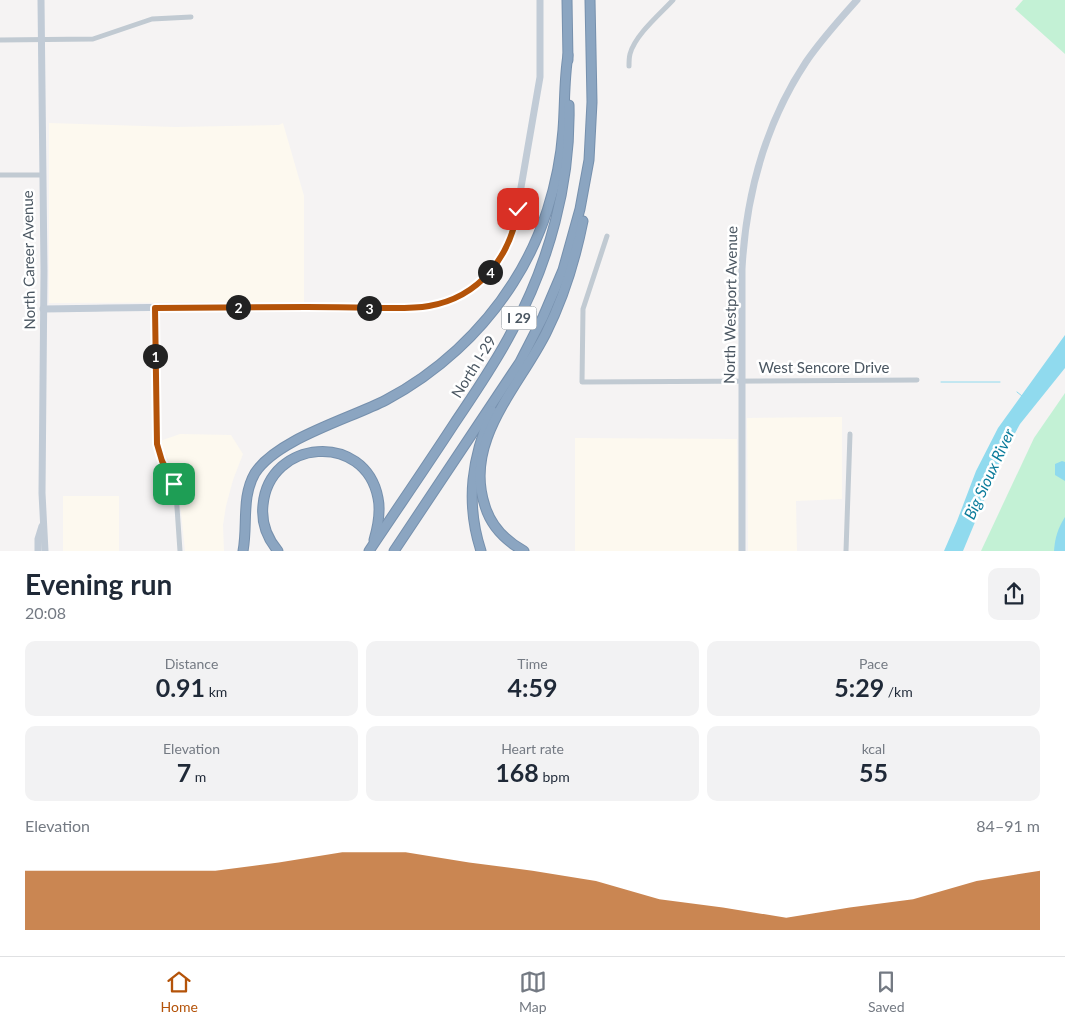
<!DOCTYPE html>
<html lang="en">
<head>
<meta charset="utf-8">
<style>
	body { margin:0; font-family:Lato,sans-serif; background:#f2f2f3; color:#1f2937; height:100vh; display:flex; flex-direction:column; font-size:19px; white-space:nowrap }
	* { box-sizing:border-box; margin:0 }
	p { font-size:16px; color:#747a83 }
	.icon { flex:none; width:28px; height:28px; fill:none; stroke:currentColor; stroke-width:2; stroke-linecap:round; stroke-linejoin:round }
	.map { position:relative; height:551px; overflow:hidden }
	.sheet { display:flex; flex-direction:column; background:#fff; flex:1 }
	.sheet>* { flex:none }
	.pin { position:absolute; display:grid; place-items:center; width:42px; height:42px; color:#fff; margin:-21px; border-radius:10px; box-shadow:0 2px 8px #0006 }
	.km { position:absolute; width:25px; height:25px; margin:-12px; border-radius:50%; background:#222; color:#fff; font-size:14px; line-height:25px; text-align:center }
	.round { display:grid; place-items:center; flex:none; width:52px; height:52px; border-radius:10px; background:#f2f2f3 }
	.summary { display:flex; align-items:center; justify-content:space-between; height:85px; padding:0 25px }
	h1 { font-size:28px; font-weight:700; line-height:38px }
	.figures { display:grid; grid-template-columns:repeat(3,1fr); gap:8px; height:85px; padding:5px 25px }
	.figures div { display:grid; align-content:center; border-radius:10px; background:#f2f2f3; text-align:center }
	.figures b { font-size:25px; font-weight:700 }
	.figures small { font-size:14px; font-weight:400 }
	.figures p { font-size:14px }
	.chart { height:140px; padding:10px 25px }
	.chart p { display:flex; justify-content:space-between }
	.chart svg { width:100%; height:90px; margin-top:5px; fill:#b45309; opacity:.7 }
	.dock { display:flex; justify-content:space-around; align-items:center; height:70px; border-top:1px solid #e0e1e3; background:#fff; font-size:14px; color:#747a83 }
	.dock a { display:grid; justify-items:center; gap:2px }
	.dock .current { color:#b45309 }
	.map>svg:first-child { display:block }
</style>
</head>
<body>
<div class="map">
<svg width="1065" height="551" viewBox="0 0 1065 551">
	<rect width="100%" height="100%" fill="#f5f3f3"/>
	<g fill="#fdf9ef">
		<path d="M49 123 175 127 279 125 283 123 304 196V302L49 303Z"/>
		<path d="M842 417V499L796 501 797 551H748L747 418Z"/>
		<path d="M180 434 231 435 243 454 233 480 226 506 223 525 224 551H185L178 483 160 441Z"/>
		<path d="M575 438 737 439 739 551H575Z"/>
		<rect x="63" y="496" width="56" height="55"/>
	</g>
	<g fill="#c3f1d5">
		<path d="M1023 0H1065V54L1015 9Z"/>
		<path d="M1065 393V551H981L1034 438Z"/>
	</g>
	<g fill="#90daee">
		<path d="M1065 335V368L1020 424 1003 455 963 551H944L957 521 976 471 998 428Z"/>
		<path d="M1062 461 1065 462V481L1055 475V464Z"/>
		<path d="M1065 517V551H1054C1055 537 1058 528 1065 517Z"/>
	</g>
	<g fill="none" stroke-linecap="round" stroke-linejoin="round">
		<g stroke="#90daee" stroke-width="1">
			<path d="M941 382H1000"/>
			<path d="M1017 392 1022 396"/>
		</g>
		<defs>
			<g id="highway">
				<path d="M567 0 568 60"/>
				<path d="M243 551C248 525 241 497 255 473 277 439 349 419 386 400 437 373 482 332 513 283 542 238 559 184 563 130 565 104 564 80 568 55"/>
				<path d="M278 551C267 538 261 523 263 505 269 439 365 431 378 498 381 512 378 526 374 540"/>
				<path d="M369 551C397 509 426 467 454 424 474 394 495 364 512 331 549 263 571 183 569 105"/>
				<path d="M394 551 520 362 543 317 563 270 580 209 589 160 592 102 590 0"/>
				<path d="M481 551C465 502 472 457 492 411"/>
				<path d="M524 551C506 541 491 526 485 506 463 441 519 387 546 333 564 297 575 261 583 221"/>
			</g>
		</defs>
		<use href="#highway" stroke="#7690ad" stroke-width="11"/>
		<g stroke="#c1cad2" stroke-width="5">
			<path d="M0 40 93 39 152 19 191 17"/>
			<path d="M629 66C629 63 629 58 630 54 635 35 660 14 673 0"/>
			<path d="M0 175H42"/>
			<path d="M607 236 583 309 582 382 917 380"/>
			<path d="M155 308 157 444 176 493 180 551"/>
			<path d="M846 551 850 434"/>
		</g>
		<g stroke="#c1cbd6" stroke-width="7">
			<path d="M41 0 44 271 42 493 45 551"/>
			<path d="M43 309C127 308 210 306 294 307 319 307 344 307 369 308 396 308 423 310 448 301 481 288 504 261 514 228L540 77V0"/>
			<path d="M38 551V539L42 526"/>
			<path d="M742 551V269C746 195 765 124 806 62 821 40 839 20 857 0"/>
		</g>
		<use href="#highway" stroke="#8ba5c1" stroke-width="9"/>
	</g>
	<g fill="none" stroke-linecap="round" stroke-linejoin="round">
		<defs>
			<path id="route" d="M174 484 162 461 157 444 155 308C206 308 257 307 307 307 330 307 353 307 376 308 394 308 412 309 429 306 480 297 510 257 518 209"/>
		</defs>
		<use href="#route" stroke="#fff" stroke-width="10"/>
		<use href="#route" stroke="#b45309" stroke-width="6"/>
	</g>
	<g text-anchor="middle" stroke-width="5" stroke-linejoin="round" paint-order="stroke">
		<rect fill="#fff" stroke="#808990" stroke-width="1" x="501.5" y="306.5" width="35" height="23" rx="4"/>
		<g font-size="14" font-weight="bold" fill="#4a5661">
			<text x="519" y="323">I 29</text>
		</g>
		<g font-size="15" fill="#4a5661" stroke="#fff">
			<text transform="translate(29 260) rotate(-91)" y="5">North Career Avenue</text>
			<text transform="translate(731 305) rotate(-89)" y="5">North Westport Avenue</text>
			<text transform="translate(474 367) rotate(-58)" y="5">North I-29</text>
			<text x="824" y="373">West Sencore Drive</text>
		</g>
		<g font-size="16" font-style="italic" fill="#0c7c9b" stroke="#fff">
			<text transform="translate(989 474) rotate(-65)" y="6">Big Sioux River</text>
		</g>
	</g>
</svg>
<div class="pin" style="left:174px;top:484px;background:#1e9e55"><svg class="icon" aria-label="arrive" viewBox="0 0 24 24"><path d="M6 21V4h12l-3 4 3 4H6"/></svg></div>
<div class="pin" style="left:518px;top:209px;background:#d93025"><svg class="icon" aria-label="check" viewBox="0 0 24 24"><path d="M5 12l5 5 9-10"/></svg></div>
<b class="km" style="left:155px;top:356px">1</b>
<b class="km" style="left:238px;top:307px">2</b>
<b class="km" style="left:369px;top:308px">3</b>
<b class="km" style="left:490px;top:272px">4</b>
</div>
<section class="sheet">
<div class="summary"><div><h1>Evening run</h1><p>20:08</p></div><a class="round"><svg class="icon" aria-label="share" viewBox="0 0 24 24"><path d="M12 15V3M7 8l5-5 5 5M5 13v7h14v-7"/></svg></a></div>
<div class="figures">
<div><p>Distance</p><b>0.91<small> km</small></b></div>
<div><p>Time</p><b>4:59</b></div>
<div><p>Pace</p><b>5:29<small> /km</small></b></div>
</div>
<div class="figures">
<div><p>Elevation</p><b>7<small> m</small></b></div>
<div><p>Heart rate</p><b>168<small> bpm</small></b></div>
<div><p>kcal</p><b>55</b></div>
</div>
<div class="chart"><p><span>Elevation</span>84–91 m</p>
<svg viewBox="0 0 160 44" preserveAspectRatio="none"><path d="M0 44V15L10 15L20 15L30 15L40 11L50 6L60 6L70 11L80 15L90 20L100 29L110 33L120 38L130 33L140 29L150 20L160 15V44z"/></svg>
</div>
</section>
<nav class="dock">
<a class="current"><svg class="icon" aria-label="home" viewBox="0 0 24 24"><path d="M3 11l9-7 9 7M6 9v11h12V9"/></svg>Home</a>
<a><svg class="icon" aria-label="map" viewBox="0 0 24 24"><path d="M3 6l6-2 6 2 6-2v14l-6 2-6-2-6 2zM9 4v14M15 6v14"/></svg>Map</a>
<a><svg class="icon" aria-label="saved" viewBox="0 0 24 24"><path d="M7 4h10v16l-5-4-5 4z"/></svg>Saved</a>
</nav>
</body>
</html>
